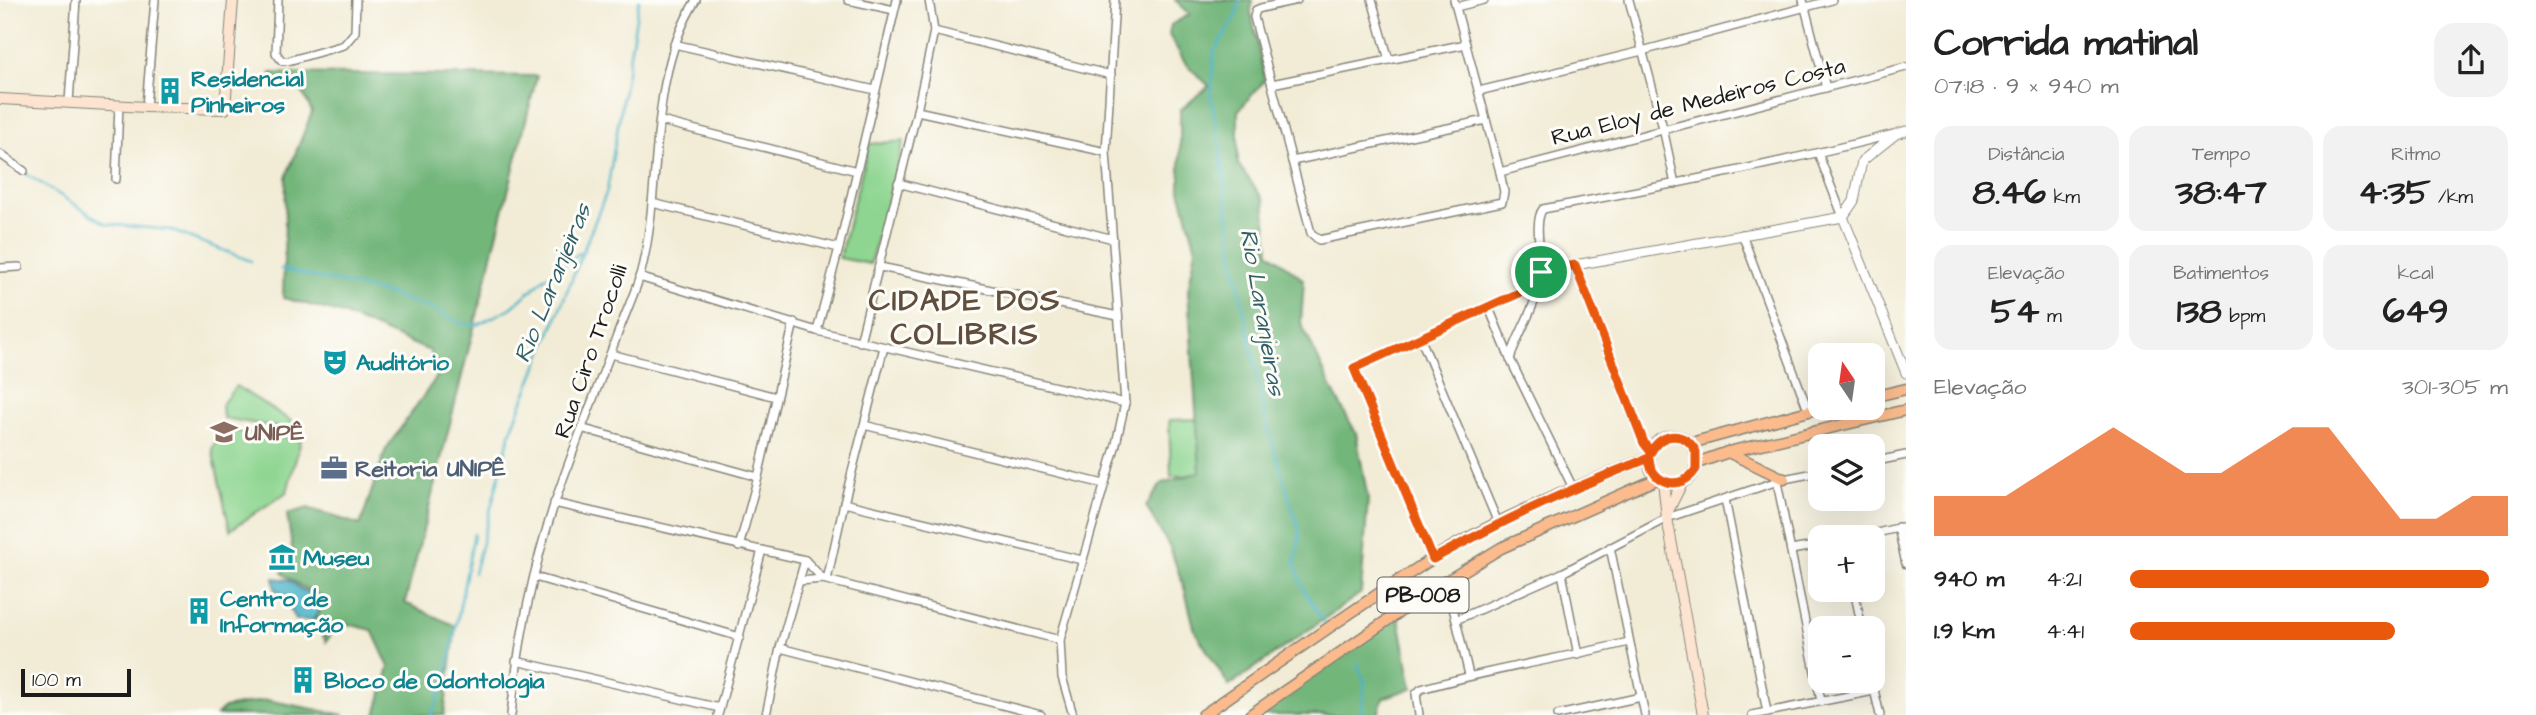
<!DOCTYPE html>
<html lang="pt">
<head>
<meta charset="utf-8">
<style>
	body { margin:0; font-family:"Architects Daughter",sans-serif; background:#f2f2f2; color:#222; height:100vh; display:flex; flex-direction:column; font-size:26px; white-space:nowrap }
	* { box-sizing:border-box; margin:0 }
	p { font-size:23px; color:#767676 }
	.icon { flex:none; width:38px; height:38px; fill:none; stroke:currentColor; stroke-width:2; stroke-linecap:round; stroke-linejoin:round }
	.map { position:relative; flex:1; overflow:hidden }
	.panel { display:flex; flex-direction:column; background:#fff; width:630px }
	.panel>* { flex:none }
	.needle { width:46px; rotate:347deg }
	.fabs { position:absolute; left:1808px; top:343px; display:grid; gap:14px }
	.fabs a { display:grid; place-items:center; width:77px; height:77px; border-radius:14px; background:#fff; box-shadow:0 7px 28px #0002; font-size:35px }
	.scale { position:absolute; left:21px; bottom:18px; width:110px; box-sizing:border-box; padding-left:7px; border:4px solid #1c1c1c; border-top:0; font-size:19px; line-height:24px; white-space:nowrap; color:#1c1c1c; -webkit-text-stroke:5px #fdfcf7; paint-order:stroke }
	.pin { position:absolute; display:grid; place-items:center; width:60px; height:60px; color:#fff; margin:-30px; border:4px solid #fff; border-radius:50%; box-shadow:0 2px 7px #0007 }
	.round { display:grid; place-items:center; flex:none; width:74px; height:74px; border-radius:21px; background:#f2f2f2 }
	.summary { display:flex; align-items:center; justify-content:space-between; height:119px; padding:0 28px }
	h1 { font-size:38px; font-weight:700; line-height:52px }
	.stats { display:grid; grid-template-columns:repeat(3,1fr); gap:10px; height:119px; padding:7px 28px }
	.stats div { display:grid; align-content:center; border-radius:18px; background:#f2f2f2; text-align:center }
	.stats b { font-size:35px; font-weight:700 }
	.stats small { font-size:19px; font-weight:400 }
	.stats p { font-size:19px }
	.chart { height:196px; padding:14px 28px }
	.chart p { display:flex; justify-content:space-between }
	.chart svg { width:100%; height:126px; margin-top:7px; fill:#ea580c; opacity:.7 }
	ul { padding:0 28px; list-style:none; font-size:23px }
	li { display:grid; grid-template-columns:112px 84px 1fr; align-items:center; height:52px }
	li i { height:18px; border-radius:9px; background:#ea580c }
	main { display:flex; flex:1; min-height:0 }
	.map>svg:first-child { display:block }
</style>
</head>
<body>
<main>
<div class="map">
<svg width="1906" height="715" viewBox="0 0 1906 715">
	<rect width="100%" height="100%" fill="#fdfcf7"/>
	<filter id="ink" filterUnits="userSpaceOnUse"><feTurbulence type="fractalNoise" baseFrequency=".0143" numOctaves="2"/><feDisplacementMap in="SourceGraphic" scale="14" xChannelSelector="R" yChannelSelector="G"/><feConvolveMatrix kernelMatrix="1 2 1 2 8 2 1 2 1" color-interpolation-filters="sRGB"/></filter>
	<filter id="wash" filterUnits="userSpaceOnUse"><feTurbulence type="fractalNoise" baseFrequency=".00686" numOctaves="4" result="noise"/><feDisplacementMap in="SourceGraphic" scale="28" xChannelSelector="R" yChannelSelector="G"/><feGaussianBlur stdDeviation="1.57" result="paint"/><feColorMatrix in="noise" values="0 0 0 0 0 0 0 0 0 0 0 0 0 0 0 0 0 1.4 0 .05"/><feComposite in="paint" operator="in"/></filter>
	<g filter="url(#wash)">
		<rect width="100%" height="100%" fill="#f2ecd6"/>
		<g fill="#8dd590" stroke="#547856" stroke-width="2">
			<path d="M904 141 870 264 839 258 869 144Z"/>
			<path d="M236 386 299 426 297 431 223 418 222 404Z"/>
			<path d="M1201 419 1203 475 1171 476 1169 420Z"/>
			<path d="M221 429 301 440 287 492 230 530 212 449Z"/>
		</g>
		<g fill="#72b67a" stroke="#47694b" stroke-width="2">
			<path d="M1175 0H1252L1251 12 1265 80 1238 111V164L1264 200 1269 252 1304 280 1301 323 1334 393 1356 433 1368 499 1361 593 1229 686 1195 631 1185 591 1170 548 1146 506 1162 483 1200 472 1188 290 1196 249 1180 190V110L1209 86 1186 64 1169 35 1171 25 1190 14Z"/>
			<path d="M271 73 537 76 405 603 456 626 444 715H376L389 667 372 630 339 622 326 642 315 620 328 599 302 587 282 573 293 554 287 514 308 508 360 525 386 449 438 375 430 351 340 313 283 298 286 177 312 112 298 83 270 82Z"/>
			<path d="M1398 613 1412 688 1383 698 1378 715H1254Z"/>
			<path d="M267 700 344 715H217L224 708Z"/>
		</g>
		<path fill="#49b2c8" stroke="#326772" stroke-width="2" d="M274 578 289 580 302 590 326 599 313 620H296L283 594 275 590Z"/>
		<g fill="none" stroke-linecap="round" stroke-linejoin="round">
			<g stroke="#49b2c8" stroke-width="2.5">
				<path d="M1240 0 1236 17 1214 52 1211 97 1219 140 1235 267 1266 422 1300 533 1295 565 1305 592 1325 624"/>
				<path d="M23 172 106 224 170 230 251 261"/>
				<path d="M281 269 389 294 435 310 461 324 477 325 511 308 545 278 581 252"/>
				<path d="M474 573 511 431 607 191 639 0"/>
				<path d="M1357 663 1365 683 1361 715"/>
				<path d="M431 715 445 683 474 534"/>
			</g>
		</g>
	</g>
	<g filter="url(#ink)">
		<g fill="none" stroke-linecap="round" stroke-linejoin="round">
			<defs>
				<g id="minor">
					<path d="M278 0 276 53 282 61H288L344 45 355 32 356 0"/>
					<path d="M848 0 894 10"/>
					<path d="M1297 0 1261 8 1256 10 1254 17 1311 233 1319 240 1502 202 1504 192 1500 172 1454 0"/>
					<path d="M1372 0 1389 60"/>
					<path d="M1629 0 1663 128 1675 184"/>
					<path d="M1803 0 1826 88"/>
					<path d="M1456 7 1484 0"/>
					<path d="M934 31 1111 75"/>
					<path d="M674 44 875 90"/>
					<path d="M1272 84 1466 44"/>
					<path d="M1479 91 1642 51 1832 0"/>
					<path d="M69 102 76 0"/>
					<path d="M146 107 155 0"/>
					<path d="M917 111 1106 152"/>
					<path d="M661 121 857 171"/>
					<path d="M1818 153 1843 217"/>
					<path d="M0 154 24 171"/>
					<path d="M1292 161 1486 120"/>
					<path d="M1500 172 1906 67"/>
					<path d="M116 179 119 105"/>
					<path d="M898 183 1113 239"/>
					<path d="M652 203 839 248"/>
					<path d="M1742 234 1808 410"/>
					<path d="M880 267 1118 316"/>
					<path d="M0 268 19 267"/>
					<path d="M1541 272 1575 265"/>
					<path d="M639 277 817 331 1125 403"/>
					<path d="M1489 308 1510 359 1573 488"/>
					<path d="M817 331 839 248 897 0"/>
					<path d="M1420 337 1498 523"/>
					<path d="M860 342 917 111 934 31 929 0"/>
					<path d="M611 354 776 397"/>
					<path d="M1510 359C1519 329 1539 304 1541 272 1542 256 1533 221 1543 209 1661 187 1778 164 1894 134"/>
					<path d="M864 425 1104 484"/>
					<path d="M584 429 758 477"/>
					<path d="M1872 462 1906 455"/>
					<path d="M1777 482 1821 701"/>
					<path d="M1725 499 1767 712"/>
					<path d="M554 503 805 560 823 579"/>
					<path d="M844 503 1082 560"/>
					<path d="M1898 527 1906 564"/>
					<path d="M1860 537 1906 526"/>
					<path d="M739 547 758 477 794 322"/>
					<path d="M1610 547 1645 715"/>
					<path d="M1791 550 1820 545"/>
					<path d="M1433 559 1354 368 1539 284"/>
					<path d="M1562 573 1578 655"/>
					<path d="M535 577 740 637"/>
					<path d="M827 580 844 503 884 347"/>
					<path d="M799 581 823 579 1060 640"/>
					<path d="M1446 581 1456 620"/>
					<path d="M1854 590 1862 628"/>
					<path d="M780 648 1041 715"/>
					<path d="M516 661 720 708"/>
					<path d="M1469 675 1456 620 1562 573 1667 518 1784 479 1820 472"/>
					<path d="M1872 681 1880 715"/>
					<path d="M511 715C518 643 532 571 555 502 574 446 597 390 618 333 625 315 633 297 639 279 665 188 644 83 696 0"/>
					<path d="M718 715 762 550"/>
					<path d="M766 715 780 648 805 560"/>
					<path d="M1073 715 1062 677 1060 640 1116 444 1125 403 1106 152 1115 0"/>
					<path d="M1419 715 1416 694 1421 689C1490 669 1560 659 1629 642"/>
					<path d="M1558 715 1641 697"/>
					<path d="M1752 715 1874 691"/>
				</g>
				<g id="tertiary">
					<path d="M1843 217 1906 373"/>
					<path d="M1843 217 1854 201 1862 161 1896 134 1906 131"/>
					<path d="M1651 451 1640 434 1575 265 1843 217"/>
				</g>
				<g id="secondary">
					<path d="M0 99 146 107 225 109 233 0"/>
					<path d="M1663 481 1667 518 1703 715"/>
					<path d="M1668 511 1683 481"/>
				</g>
				<g id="primary">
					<path d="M1872 397 1906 389"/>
					<circle cx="1673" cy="460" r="24"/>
					<path d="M1691 443 1820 408"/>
					<path d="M1728 452 1784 479"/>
					<path d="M1697 463 1728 452 1906 410"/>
					<path d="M1203 715C1279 663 1354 608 1432 559 1500 517 1575 487 1649 458"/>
					<path d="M1250 715 1427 593 1501 548 1659 478"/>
				</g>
			</defs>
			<use href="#minor" stroke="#878479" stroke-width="10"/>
			<use href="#tertiary" stroke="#878479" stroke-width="11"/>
			<use href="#secondary" stroke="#878479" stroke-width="12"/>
			<use href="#primary" stroke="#878479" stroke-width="13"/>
			<use href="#minor" stroke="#fff" stroke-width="7"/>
			<use href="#tertiary" stroke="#fff" stroke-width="9"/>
			<use href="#secondary" stroke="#fde4d1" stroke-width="10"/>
			<use href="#primary" stroke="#fbbb8c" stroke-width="10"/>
		</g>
	</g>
	<g fill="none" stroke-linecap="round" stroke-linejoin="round" filter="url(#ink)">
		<defs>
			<path id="route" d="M1575 265 1644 443 1651 452C1662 431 1686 431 1696 452V469C1682 492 1651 485 1649 458 1574 487 1503 520 1433 559L1354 368 1539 284 1541 272Z"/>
		</defs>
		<use href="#route" stroke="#fff" stroke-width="14"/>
		<use href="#route" stroke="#ea580c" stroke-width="9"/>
	</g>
	<defs>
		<symbol id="building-bare" viewBox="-9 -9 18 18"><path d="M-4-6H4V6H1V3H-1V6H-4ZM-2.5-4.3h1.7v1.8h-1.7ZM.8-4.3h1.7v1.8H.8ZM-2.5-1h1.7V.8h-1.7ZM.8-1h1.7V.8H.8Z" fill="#0f9aa8" stroke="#fdfcf7" stroke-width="2.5" paint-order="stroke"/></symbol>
		<symbol id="theatre-bare" viewBox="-9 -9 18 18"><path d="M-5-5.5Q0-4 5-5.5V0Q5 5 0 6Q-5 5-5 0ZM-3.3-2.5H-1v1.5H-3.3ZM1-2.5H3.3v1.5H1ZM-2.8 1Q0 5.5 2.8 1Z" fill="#0f9aa8" stroke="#fdfcf7" stroke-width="2.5" paint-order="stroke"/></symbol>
		<symbol id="university-bare" viewBox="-9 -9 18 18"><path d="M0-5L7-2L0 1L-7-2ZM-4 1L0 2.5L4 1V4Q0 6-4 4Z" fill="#8d6e63" stroke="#fdfcf7" stroke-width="2.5" paint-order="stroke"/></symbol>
		<symbol id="office-bare" viewBox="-9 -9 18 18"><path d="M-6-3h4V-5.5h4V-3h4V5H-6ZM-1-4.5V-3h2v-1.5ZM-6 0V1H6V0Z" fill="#5c6f8a" stroke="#fdfcf7" stroke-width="2.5" paint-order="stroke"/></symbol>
		<symbol id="museum-bare" viewBox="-9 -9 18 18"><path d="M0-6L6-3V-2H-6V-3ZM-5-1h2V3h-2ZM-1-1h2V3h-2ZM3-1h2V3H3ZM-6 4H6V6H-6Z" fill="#0f9aa8" stroke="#fdfcf7" stroke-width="2.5" paint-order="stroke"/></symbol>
	</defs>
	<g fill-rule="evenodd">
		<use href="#building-bare" x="151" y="72" width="38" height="38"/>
		<use href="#theatre-bare" x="316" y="343" width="38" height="38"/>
		<use href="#university-bare" x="205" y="413" width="38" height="38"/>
		<use href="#office-bare" x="315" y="449" width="38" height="38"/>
		<use href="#museum-bare" x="263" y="538" width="38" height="38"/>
		<use href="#building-bare" x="180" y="592" width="38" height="38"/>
		<use href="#building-bare" x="284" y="661" width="38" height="38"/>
	</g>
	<g text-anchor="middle" stroke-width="6" stroke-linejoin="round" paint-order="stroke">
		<rect fill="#fdfcf7" stroke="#605f5e" stroke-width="2" x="1377.5" y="577.5" width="91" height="35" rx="5"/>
		<g font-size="21" font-weight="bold" fill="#1c1c1c">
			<text x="1423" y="602">PB-008</text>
		</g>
		<g font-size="23" font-weight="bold" fill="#0d838f" stroke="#fdfcf7" text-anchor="start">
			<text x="191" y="86">Residencial<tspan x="191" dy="26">Pinheiros</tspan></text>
			<text x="356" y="370">Auditório</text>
			<text x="303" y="565">Museu</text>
			<text x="220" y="606">Centro de<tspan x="220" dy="26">Informação</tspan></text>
			<text x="324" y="688">Bloco de Odontologia</text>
		</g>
		<g font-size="23" fill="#1c1c1c" stroke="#fdfcf7">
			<text transform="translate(1698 101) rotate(-14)" y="8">Rua Eloy de Medeiros Costa</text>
			<text transform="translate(590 351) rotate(-71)" y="8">Rua Ciro Trocolli</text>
		</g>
		<g font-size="23" font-weight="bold" fill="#785e54" stroke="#fdfcf7" text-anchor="start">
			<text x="245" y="440">UNIPÊ</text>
		</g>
		<g font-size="23" font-weight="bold" fill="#4e5e75" stroke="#fdfcf7" text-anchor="start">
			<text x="355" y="476">Reitoria UNIPÊ</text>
		</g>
		<g font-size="24" font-style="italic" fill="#306069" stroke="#fdfcf7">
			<text transform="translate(552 283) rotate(-68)" y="8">Rio Laranjeiras</text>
			<text transform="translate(1263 312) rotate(80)" y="8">Rio Laranjeiras</text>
		</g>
		<g font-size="30" font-weight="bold" letter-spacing="2" fill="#604d3b" stroke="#fdfcf7">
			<text x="965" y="310">CIDADE DOS<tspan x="965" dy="34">COLIBRIS</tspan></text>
		</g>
	</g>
</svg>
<div class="fabs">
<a><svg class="needle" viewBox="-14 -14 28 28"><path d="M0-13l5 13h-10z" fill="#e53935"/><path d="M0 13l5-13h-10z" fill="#767676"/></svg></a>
<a><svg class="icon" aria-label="layers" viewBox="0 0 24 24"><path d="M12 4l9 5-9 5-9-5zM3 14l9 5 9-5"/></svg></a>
<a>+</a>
<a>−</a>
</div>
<div class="scale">100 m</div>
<div class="pin" style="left:1541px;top:272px;background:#1e9e55"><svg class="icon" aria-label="arrive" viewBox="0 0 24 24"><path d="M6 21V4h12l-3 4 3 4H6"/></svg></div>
</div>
<section class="panel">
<div class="summary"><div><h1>Corrida matinal</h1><p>07:18 · 9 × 940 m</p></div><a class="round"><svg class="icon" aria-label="share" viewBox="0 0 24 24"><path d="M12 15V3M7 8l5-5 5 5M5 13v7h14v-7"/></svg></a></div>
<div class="stats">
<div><p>Distância</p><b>8.46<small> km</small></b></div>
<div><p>Tempo</p><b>38:47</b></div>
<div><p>Ritmo</p><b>4:35<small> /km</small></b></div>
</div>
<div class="stats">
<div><p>Elevação</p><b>54<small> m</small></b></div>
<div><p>Batimentos</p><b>138<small> bpm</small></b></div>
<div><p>kcal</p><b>649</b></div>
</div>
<div class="chart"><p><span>Elevação</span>301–305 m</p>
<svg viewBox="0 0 160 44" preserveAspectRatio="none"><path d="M0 44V30L10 30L20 30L30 22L40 14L50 6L60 14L70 22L80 22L90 14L100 6L110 6L120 22L130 38L140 38L150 30L160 30V44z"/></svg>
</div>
<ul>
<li><b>940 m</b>4:21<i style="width:95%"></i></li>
<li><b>1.9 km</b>4:41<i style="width:70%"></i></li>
</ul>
</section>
</main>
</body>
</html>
